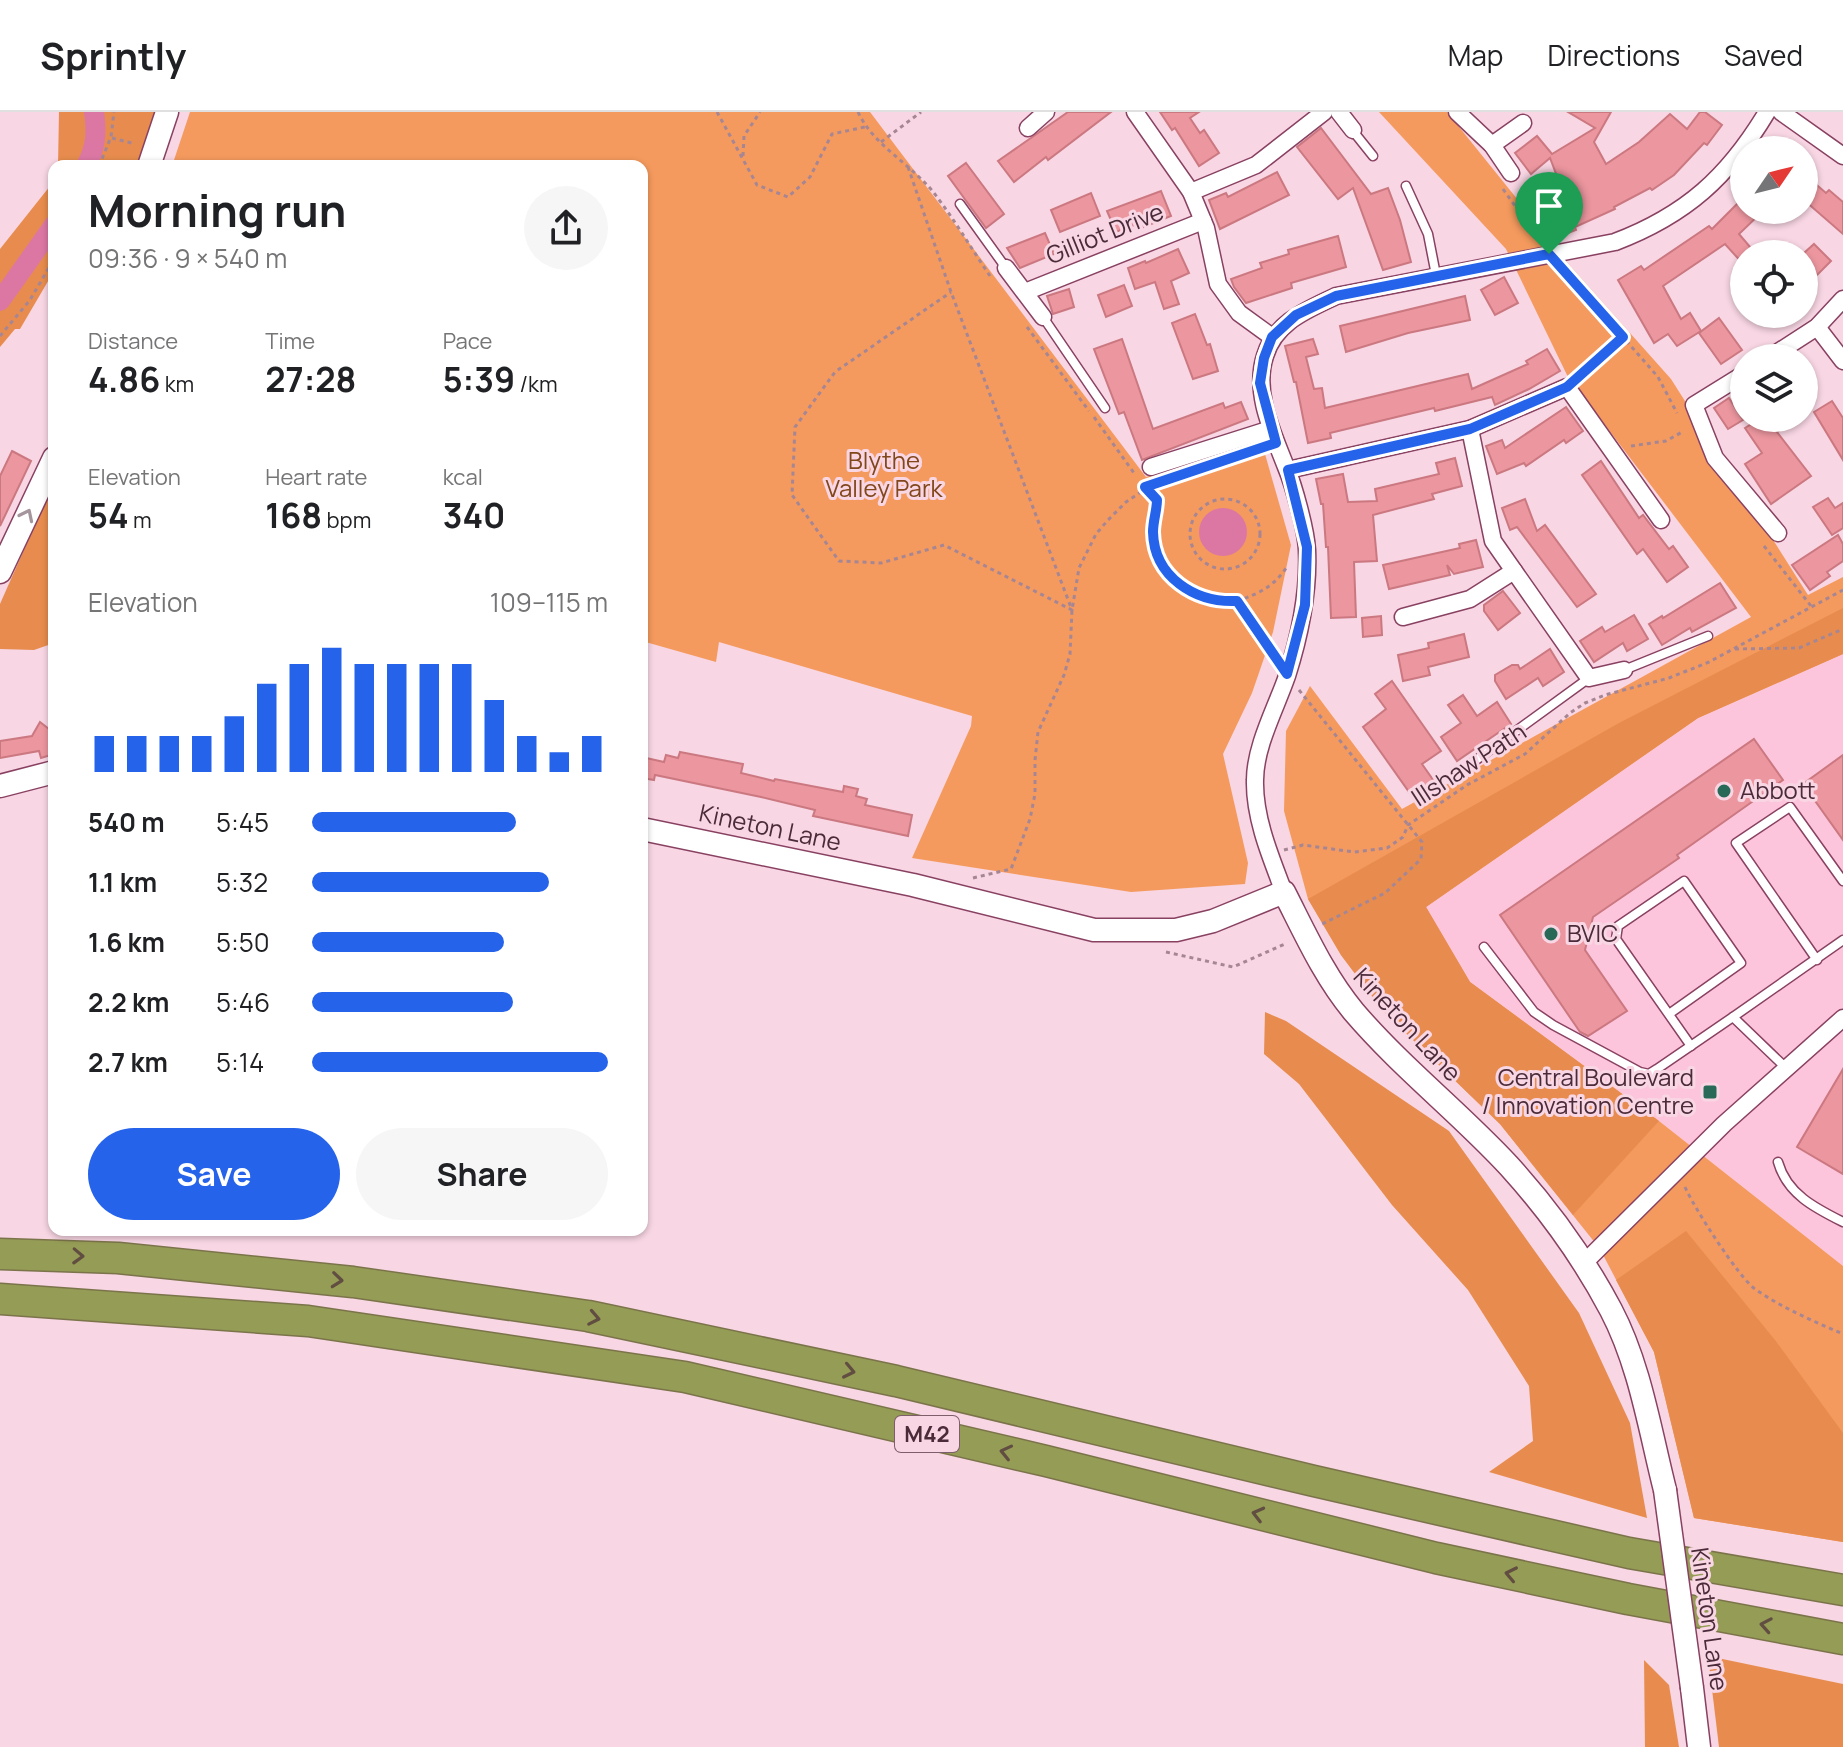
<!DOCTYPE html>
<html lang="en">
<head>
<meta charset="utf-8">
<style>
	body { margin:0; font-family:Manrope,sans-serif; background:#f6f6f6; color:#202124; height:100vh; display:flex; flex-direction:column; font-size:30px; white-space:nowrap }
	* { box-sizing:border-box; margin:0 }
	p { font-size:26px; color:#757577 }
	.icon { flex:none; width:44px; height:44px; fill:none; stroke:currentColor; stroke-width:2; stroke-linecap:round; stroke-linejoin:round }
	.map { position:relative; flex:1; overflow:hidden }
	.side { position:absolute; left:48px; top:48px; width:600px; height:1076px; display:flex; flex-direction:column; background:#fff; border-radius:16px; box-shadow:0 2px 6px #0004 }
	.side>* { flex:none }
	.needle { width:52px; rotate:55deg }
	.buttons { position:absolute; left:1730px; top:24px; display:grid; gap:16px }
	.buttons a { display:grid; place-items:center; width:88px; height:88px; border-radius:50%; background:#fff; box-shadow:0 2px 6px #0004; font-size:40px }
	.pin { position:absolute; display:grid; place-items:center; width:68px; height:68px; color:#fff; margin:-82px -34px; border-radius:50% 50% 50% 0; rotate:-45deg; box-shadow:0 0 8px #0007 }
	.pin .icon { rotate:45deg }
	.round { display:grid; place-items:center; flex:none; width:84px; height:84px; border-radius:42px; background:#f6f6f6 }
	.overview { display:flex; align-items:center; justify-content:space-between; height:136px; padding:0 40px }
	h1 { font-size:44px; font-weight:700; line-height:60px }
	.metrics { display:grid; grid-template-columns:repeat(3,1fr); gap:12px; height:136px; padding:8px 40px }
	.metrics div { display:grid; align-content:center }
	.metrics b { font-size:34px; font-weight:700 }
	.metrics small { font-size:22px; font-weight:400 }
	.metrics p { font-size:22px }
	.chart { height:224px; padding:16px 40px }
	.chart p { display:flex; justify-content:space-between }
	.chart svg { width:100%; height:144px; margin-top:8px; stroke:#2563eb; stroke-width:6 }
	.action { display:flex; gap:16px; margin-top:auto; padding:16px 40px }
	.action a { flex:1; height:92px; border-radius:48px; background:#2563eb; color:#fff; font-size:32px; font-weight:700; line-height:92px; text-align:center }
	.action a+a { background:#f6f6f6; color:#202124 }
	ul { padding:0 40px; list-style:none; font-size:26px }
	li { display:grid; grid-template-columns:128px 96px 1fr; align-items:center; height:60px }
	li i { height:20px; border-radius:10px; background:#2563eb }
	header { display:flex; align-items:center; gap:48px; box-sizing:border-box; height:112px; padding:0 40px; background:#fff; border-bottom:2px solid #e0e0e0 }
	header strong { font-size:38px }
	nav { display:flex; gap:44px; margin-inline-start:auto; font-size:28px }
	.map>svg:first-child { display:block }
</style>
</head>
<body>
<header>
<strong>Sprintly</strong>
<nav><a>Map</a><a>Directions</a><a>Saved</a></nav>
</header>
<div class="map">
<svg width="1843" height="1635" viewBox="0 0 1843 1635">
	<rect width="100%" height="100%" fill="#f8d6e3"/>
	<path fill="#fdc5db" d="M1843 542V1154L1659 1009 1470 870 1425 795 1698 606Z"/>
	<g fill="#f49a5e">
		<path d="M190 0H870L1146 365 1261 328 1291 433 1273 520 1252 581 1223 642 1248 751 1245 772 1131 780 912 746 971 614 972 604 719 530 716 550 642 529V54H172Z"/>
		<path d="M1379 0H1447L1538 113 1549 130 1671 267 1808 483 1843 465V542L1698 606 1426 795 1470 870 1659 1009 1843 1154V1430L1694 1406 1654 1240 1600 1137 1500 1012 1383 899 1341 843 1308 787 1284 699 1286 619 1310 574 1402 697 1751 505 1567 263 1506 137Z"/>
	</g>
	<g fill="#e78c4e">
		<path d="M59 0H156L138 54H114L108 51 106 54H58Z"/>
		<path d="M54 69V159L20 217H15L0 235V137Z"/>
		<path d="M54 370V531L34 538 0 537V492Z"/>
		<path d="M1843 496V542L1698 606 1426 795 1470 870 1659 1009 1573 1103 1500 1012 1383 899 1341 843 1308 787 1619 611Z"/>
		<path d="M1265 900 1286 909 1449 1019 1579 1201 1630 1311 1647 1406 1489 1360 1533 1329 1529 1274 1468 1178 1392 1093 1299 972 1264 942Z"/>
		<path d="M1686 1119 1775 1228 1843 1321V1430L1694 1406 1654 1240 1616 1168Z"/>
		<path d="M1708 1544 1843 1572V1635H1719Z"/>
		<path d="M1644 1548 1669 1573 1679 1635H1645Z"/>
	</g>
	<circle fill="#dc77a4" cx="1223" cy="420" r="24"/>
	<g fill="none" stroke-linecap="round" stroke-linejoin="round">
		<g stroke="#dc77a4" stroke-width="20">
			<path d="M86 54C96 36 97 20 94 0"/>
			<path d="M0 189 54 113"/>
		</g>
	</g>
	<g fill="#ec969f" stroke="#cb7881" stroke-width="2">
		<path d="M1068 0H1111L1048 48 1046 45 1014 70 998 49Z"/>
		<path d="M1160 0H1199L1190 6 1200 21 1204 18 1219 41 1199 54 1175 16 1172 18Z"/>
		<path d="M1568 0H1611L1594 30 1606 52 1639 30 1670 2 1687 17 1700 0H1705L1722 13 1707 33 1704 31 1674 63 1652 78 1650 76 1614 95 1615 97 1575 115 1576 118 1550 128 1539 98 1566 88 1550 46 1531 62 1515 41 1537 24 1552 42 1595 16Z"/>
		<path d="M1321 16 1371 82 1388 76 1400 108 1411 150 1383 158 1353 76 1338 87 1297 35Z"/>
		<path d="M966 51 1004 102 986 116 948 64Z"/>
		<path d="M1277 60 1289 83 1220 117 1209 88 1226 81 1228 85Z"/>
		<path d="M1804 62 1826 81 1829 78 1843 90V122L1804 88Z"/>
		<path d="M1161 79 1171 104 1144 115 1142 110 1116 120 1107 99Z"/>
		<path d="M1091 81 1100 104 1060 120 1051 98Z"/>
		<path d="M1744 85V98H1764L1739 122 1756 142H1744V153L1725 132 1663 174 1681 207 1690 201 1701 219 1677 234 1668 222 1654 231 1618 168 1641 154 1644 158 1709 114 1712 117Z"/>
		<path d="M1045 121 1054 142 1020 156 1007 136Z"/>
		<path d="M1338 124 1346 155 1291 171 1292 176 1246 191 1234 175 1231 167 1262 156 1260 151 1289 142 1288 138Z"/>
		<path d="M1814 132 1831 149 1804 176V141Z"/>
		<path d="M1178 137 1189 161 1171 169 1179 192 1164 197 1155 170 1135 177 1128 156 1145 149 1146 151Z"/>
		<path d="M1504 165 1518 191 1495 203 1481 178Z"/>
		<path d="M1124 173 1132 194 1106 205 1098 183Z"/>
		<path d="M1069 177 1074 195 1053 202 1047 184Z"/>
		<path d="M1465 184 1470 208 1408 221 1346 240 1340 214Z"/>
		<path d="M1195 202 1207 233 1210 232 1218 259 1193 267 1172 211Z"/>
		<path d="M1719 206 1742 238 1721 252 1699 221Z"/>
		<path d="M1122 227 1153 317 1223 291 1225 296 1241 290 1248 307 1142 348 1124 300 1119 302 1094 237Z"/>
		<path d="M1313 227 1318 242 1306 245 1314 277 1322 276 1325 296 1468 262 1472 277 1528 252 1526 249 1547 237 1560 259 1529 277 1495 293 1492 285 1435 299 1434 296 1330 321 1331 326 1308 331 1296 270H1294L1285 234Z"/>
		<path d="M1729 286 1743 308 1728 317 1714 296Z"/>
		<path d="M1832 289 1843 306V348L1814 300Z"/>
		<path d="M1566 295 1583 319 1566 331 1564 328 1526 354 1524 351 1497 362 1486 334 1502 328 1505 336Z"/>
		<path d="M1761 306H1798L1777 320 1811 364 1771 392 1745 352 1762 341 1745 316Z"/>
		<path d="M12 339 31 349 0 414V364Z"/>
		<path d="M1455 346 1462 374 1432 382 1434 387 1373 403 1377 449 1354 450 1356 505 1331 506 1328 435H1326L1323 392H1321L1316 367 1343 362 1348 390 1377 389 1375 377 1439 362 1436 351Z"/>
		<path d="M1601 349 1639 406 1643 403 1669 437 1673 434 1688 455 1667 470 1643 437 1637 442 1582 363Z"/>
		<path d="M1828 386 1835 396 1843 391V416L1832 423 1813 395Z"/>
		<path d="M1525 387 1537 419 1545 413 1596 482 1577 495 1517 415 1510 418 1502 396Z"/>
		<path d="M1838 423 1843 432V449L1827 460 1830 464 1810 478 1792 453Z"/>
		<path d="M1476 428 1483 455 1454 462 1447 453 1450 463 1389 477 1383 453 1460 436 1459 432Z"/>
		<path d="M1720 471 1736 496 1692 520 1690 516 1662 533 1649 512 1662 504 1663 506Z"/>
		<path d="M1503 479 1520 501 1498 518 1484 499V493Z"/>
		<path d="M1634 503 1648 527 1627 539 1623 531 1594 550 1580 529 1602 515 1605 520Z"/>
		<path d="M1381 504 1382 523 1363 525 1362 506Z"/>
		<path d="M1464 522 1469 545 1428 555 1430 563 1403 569 1398 543 1429 536 1428 531Z"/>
		<path d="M1550 537 1564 560 1543 574 1538 566 1506 587 1495 569V563L1512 553H1518L1520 557Z"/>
		<path d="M1392 569 1441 639 1422 652 1436 672 1414 687 1363 615 1386 597 1375 582Z"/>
		<path d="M1463 583 1477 604 1497 590 1511 612 1457 649 1441 625 1461 611 1448 593Z"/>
		<path d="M40 610 54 621V642L41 646 39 639 0 646V629L32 624Z"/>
		<path d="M1754 627 1783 668 1677 743 1679 746 1593 805 1585 838 1627 899 1588 924 1580 920 1500 803Z"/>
		<path d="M680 640 743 652 741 661 774 669 775 667 843 680 844 674 858 677 856 684 867 687 865 693 912 703 908 724 813 704 815 698 761 685 655 663 654 668 642 666V645L664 650 666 643 678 646Z"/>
		<path d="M1843 643V728L1803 672Z"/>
		<path d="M1843 957V1062L1797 1035Z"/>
	</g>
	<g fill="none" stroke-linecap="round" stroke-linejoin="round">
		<defs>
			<g id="service">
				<path d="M1353 19 1373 44"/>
				<path d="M1406 74 1428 122 1436 163"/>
				<path d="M960 92 1006 156"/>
				<path d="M1043 205 1105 296"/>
				<path d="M1624 558 1708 524"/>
				<path d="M1472 651 1589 566"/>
				<path d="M1484 835 1534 900 1553 913 1640 960 1649 962 1657 957 1733 905"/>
				<path d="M1817 848 1736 731 1790 695 1843 769"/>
				<path d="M1669 902 1741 851 1684 769 1618 814 1616 827 1691 934"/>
				<path d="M1785 955 1733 905 1843 828"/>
				<path d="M1778 1050C1787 1082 1815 1096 1843 1110"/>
			</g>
			<g id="minor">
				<path d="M1135 0 1191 80 1206 116 1218 172 1239 201 1272 225"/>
				<path d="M1339 0 1353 18"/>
				<path d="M1457 0 1492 33 1511 61"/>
				<path d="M1781 0 1843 44"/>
				<path d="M1028 16 1046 0"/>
				<path d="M1492 33 1523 11"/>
				<path d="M1191 80 1256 53 1324 0"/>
				<path d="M1006 156 1043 205"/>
				<path d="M1025 180 1203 109"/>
				<path d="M1817 215 1843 249"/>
				<path d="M1769 246 1817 215 1843 187"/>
				<path d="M1744 262 1694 293 1715 346 1778 421"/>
				<path d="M1470 317 1493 429 1589 566 1624 558"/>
				<path d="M1151 355 1271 317"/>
				<path d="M1288 358 1470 317 1567 275 1661 408"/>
				<path d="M1403 505 1470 487 1514 459"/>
				<path d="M1284 780C1271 746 1254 706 1255 668 1255 634 1276 596 1287 564 1300 523 1309 481 1307 438 1306 418 1294 374 1286 355 1273 321 1253 281 1265 244 1275 210 1307 198 1336 184L1615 130C1686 103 1728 65 1767 0"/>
				<path d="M1583 1152 1724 1012 1843 906"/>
			</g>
			<g id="tertiary">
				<path d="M149 54 167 0"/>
				<path d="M0 460 54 346"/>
				<path d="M0 674 54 660"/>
				<path d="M642 717 913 773 1094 818H1176L1213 809 1284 780C1305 821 1324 864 1354 900 1402 956 1460 1001 1509 1054 1548 1097 1584 1147 1611 1198 1640 1253 1650 1319 1665 1378"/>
				<path d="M1692 1576 1699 1635"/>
			</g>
			<g id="motorway">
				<path d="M0 1142 118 1146 353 1170 588 1204 896 1269 1314 1369 1629 1441 1843 1478"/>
				<path d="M0 1187 308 1209 685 1265 1046 1349 1436 1446 1628 1487 1843 1527"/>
			</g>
		</defs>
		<use href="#service" stroke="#894162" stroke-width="11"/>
		<use href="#minor" stroke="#894162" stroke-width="19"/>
		<use href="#tertiary" stroke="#894162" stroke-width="25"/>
		<use href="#motorway" stroke="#7b744b" stroke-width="33"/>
		<g stroke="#a78694" stroke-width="3" stroke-dasharray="4 4" stroke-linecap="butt">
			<path d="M717 0 757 73 788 85 810 65 832 22 865 15"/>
			<path d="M858 0C873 33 911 52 934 81 954 107 971 136 990 164"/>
			<path d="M112 26 135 32"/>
			<path d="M881 30 921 0"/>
			<path d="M743 44 744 24 760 0"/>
			<path d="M99 54 111 25 114 0"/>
			<path d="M908 55 951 180 1072 498 944 433 881 451 839 449 792 383 795 315 835 260 951 180"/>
			<path d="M1503 77 1538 126"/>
			<path d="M1563 157 1658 265 1677 301"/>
			<path d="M1027 215 1089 299"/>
			<path d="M0 224 30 188 54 147"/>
			<path d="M1578 265 1623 225"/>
			<path d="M1094 305 1134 361"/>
			<path d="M1631 334 1666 329 1684 319"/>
			<path d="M1141 370 1157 388C1157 398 1153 409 1153 420 1154 465 1195 491 1237 489L1274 542"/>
			<circle cx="1225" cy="422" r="35"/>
			<path d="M1764 434 1811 494"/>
			<path d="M1237 489C1259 482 1276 473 1288 453"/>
			<path d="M1735 537 1799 536 1843 517"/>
			<path d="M1299 578 1422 730 1421 747 1385 781 1322 812"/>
			<path d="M1284 738 1303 733 1354 740 1387 736 1403 725 1408 713 1467 673 1525 642 1570 601 1585 591 1605 583 1669 566 1709 550 1843 478"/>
			<path d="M973 766 1011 757 1030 707 1035 682V648L1038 620 1064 563 1070 542 1072 498 1079 456 1096 422 1108 408 1126 390 1151 373"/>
			<path d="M1166 840 1233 855 1287 831"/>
			<path d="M1685 1075C1693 1094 1739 1166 1755 1177 1782 1196 1813 1209 1843 1222"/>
		</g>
		<use href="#service" stroke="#fff" stroke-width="8"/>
		<use href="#minor" stroke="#fff" stroke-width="16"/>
		<use href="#tertiary" stroke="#fff" stroke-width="22"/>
		<use href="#motorway" stroke="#959c55" stroke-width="30"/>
		<defs>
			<path id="tertiary-bridge" d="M1665 1378 1692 1576"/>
		</defs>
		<use href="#tertiary-bridge" stroke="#894162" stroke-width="25" stroke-linecap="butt"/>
		<use href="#tertiary-bridge" stroke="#fff" stroke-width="22"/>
	</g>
	<defs><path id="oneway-chevron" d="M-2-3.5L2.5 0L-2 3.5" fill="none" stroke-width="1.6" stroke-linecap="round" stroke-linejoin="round" transform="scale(2)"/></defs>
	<use stroke="#a5959c" href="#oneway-chevron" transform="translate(27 403) rotate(-64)"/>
	<g stroke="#614d41">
		<use href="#oneway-chevron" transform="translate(78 1144) rotate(2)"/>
		<use href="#oneway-chevron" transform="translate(337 1168) rotate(6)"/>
		<use href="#oneway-chevron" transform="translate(594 1206) rotate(11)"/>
		<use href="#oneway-chevron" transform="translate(849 1259) rotate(12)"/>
		<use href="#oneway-chevron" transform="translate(1006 1340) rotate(-167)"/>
		<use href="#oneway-chevron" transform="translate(1258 1402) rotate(-166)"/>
		<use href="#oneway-chevron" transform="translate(1511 1462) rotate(-168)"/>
		<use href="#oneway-chevron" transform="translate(1766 1513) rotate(-170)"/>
	</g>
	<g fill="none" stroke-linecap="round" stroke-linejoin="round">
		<defs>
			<path id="route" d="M1549 142 1623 225 1567 275 1470 317 1288 358 1307 435 1305 493 1287 562 1237 489C1195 491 1154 465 1153 420 1153 409 1157 398 1157 388L1145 375 1276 331 1260 271 1264 246 1272 225 1296 203 1336 184Z"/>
		</defs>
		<use href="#route" stroke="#fff" stroke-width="16"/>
		<use href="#route" stroke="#2563eb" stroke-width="10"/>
	</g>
	<g fill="#286958" stroke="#f8d6e3" stroke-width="3">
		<circle cx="1724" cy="679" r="8"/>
		<circle cx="1551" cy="822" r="8"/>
		<rect x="1702" y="972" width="16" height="16" rx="4"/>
	</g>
	<g text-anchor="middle" stroke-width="6" stroke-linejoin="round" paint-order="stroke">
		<rect fill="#f8d6e3" stroke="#7f5e6c" stroke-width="2" x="895" y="1304" width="64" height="36" rx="6"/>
		<g font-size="22" font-weight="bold" fill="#4b2b39">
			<text x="927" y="1330">M42</text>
		</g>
		<g font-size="24" fill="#4b2b39" stroke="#f8d6e3">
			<text transform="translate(1105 122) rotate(-22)" y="8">Gilliot Drive</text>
			<text transform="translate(1469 653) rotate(-33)" y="8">Illshaw Path</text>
			<text transform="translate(770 716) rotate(12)" y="8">Kineton Lane</text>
			<text transform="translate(1407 913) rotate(47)" y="8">Kineton Lane</text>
			<text transform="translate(1709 1507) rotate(82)" y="8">Kineton Lane</text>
		</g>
		<g font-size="24" fill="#81461a" stroke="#f8d6e3">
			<text x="884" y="357">Blythe<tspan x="884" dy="28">Valley Park</tspan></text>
		</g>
		<g font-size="24" fill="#4b2b39" stroke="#f8d6e3" text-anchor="start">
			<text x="1740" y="687">Abbott</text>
			<text x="1567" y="830">BVIC</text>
			<text x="1694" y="974" text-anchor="end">Central Boulevard<tspan x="1694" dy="28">/ Innovation Centre</tspan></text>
		</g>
	</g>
</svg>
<div class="buttons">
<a><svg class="needle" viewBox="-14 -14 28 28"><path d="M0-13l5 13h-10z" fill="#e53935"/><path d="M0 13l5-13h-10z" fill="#757577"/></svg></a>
<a><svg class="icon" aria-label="locate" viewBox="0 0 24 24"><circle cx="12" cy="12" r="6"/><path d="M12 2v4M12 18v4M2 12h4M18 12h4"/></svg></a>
<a><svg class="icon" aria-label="layers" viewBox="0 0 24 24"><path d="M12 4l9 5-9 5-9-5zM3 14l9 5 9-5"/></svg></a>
</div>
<div class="pin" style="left:1549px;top:142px;background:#1e9e55"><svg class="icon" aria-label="arrive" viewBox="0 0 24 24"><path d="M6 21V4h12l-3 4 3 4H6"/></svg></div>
<section class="side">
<div class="overview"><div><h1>Morning run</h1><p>09:36 · 9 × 540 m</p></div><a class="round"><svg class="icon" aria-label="share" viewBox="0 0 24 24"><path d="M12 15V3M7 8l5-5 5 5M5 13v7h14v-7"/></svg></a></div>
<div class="metrics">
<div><p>Distance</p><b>4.86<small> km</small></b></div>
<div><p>Time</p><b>27:28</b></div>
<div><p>Pace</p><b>5:39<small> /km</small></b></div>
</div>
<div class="metrics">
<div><p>Elevation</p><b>54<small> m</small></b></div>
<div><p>Heart rate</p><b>168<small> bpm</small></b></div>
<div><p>kcal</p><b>340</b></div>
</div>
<div class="chart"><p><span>Elevation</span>109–115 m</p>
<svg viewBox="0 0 160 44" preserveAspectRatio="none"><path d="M5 44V33M15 44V33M25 44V33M35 44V33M45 44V27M55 44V17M65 44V11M75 44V6M85 44V11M95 44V11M105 44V11M115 44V11M125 44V22M135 44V33M145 44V38M155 44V33"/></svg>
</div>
<ul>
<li><b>540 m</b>5:45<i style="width:69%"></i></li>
<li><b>1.1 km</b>5:32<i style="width:80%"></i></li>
<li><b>1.6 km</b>5:50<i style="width:65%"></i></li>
<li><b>2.2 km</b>5:46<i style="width:68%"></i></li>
<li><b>2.7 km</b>5:14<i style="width:100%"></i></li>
</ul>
<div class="action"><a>Save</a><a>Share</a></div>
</section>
</div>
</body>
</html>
